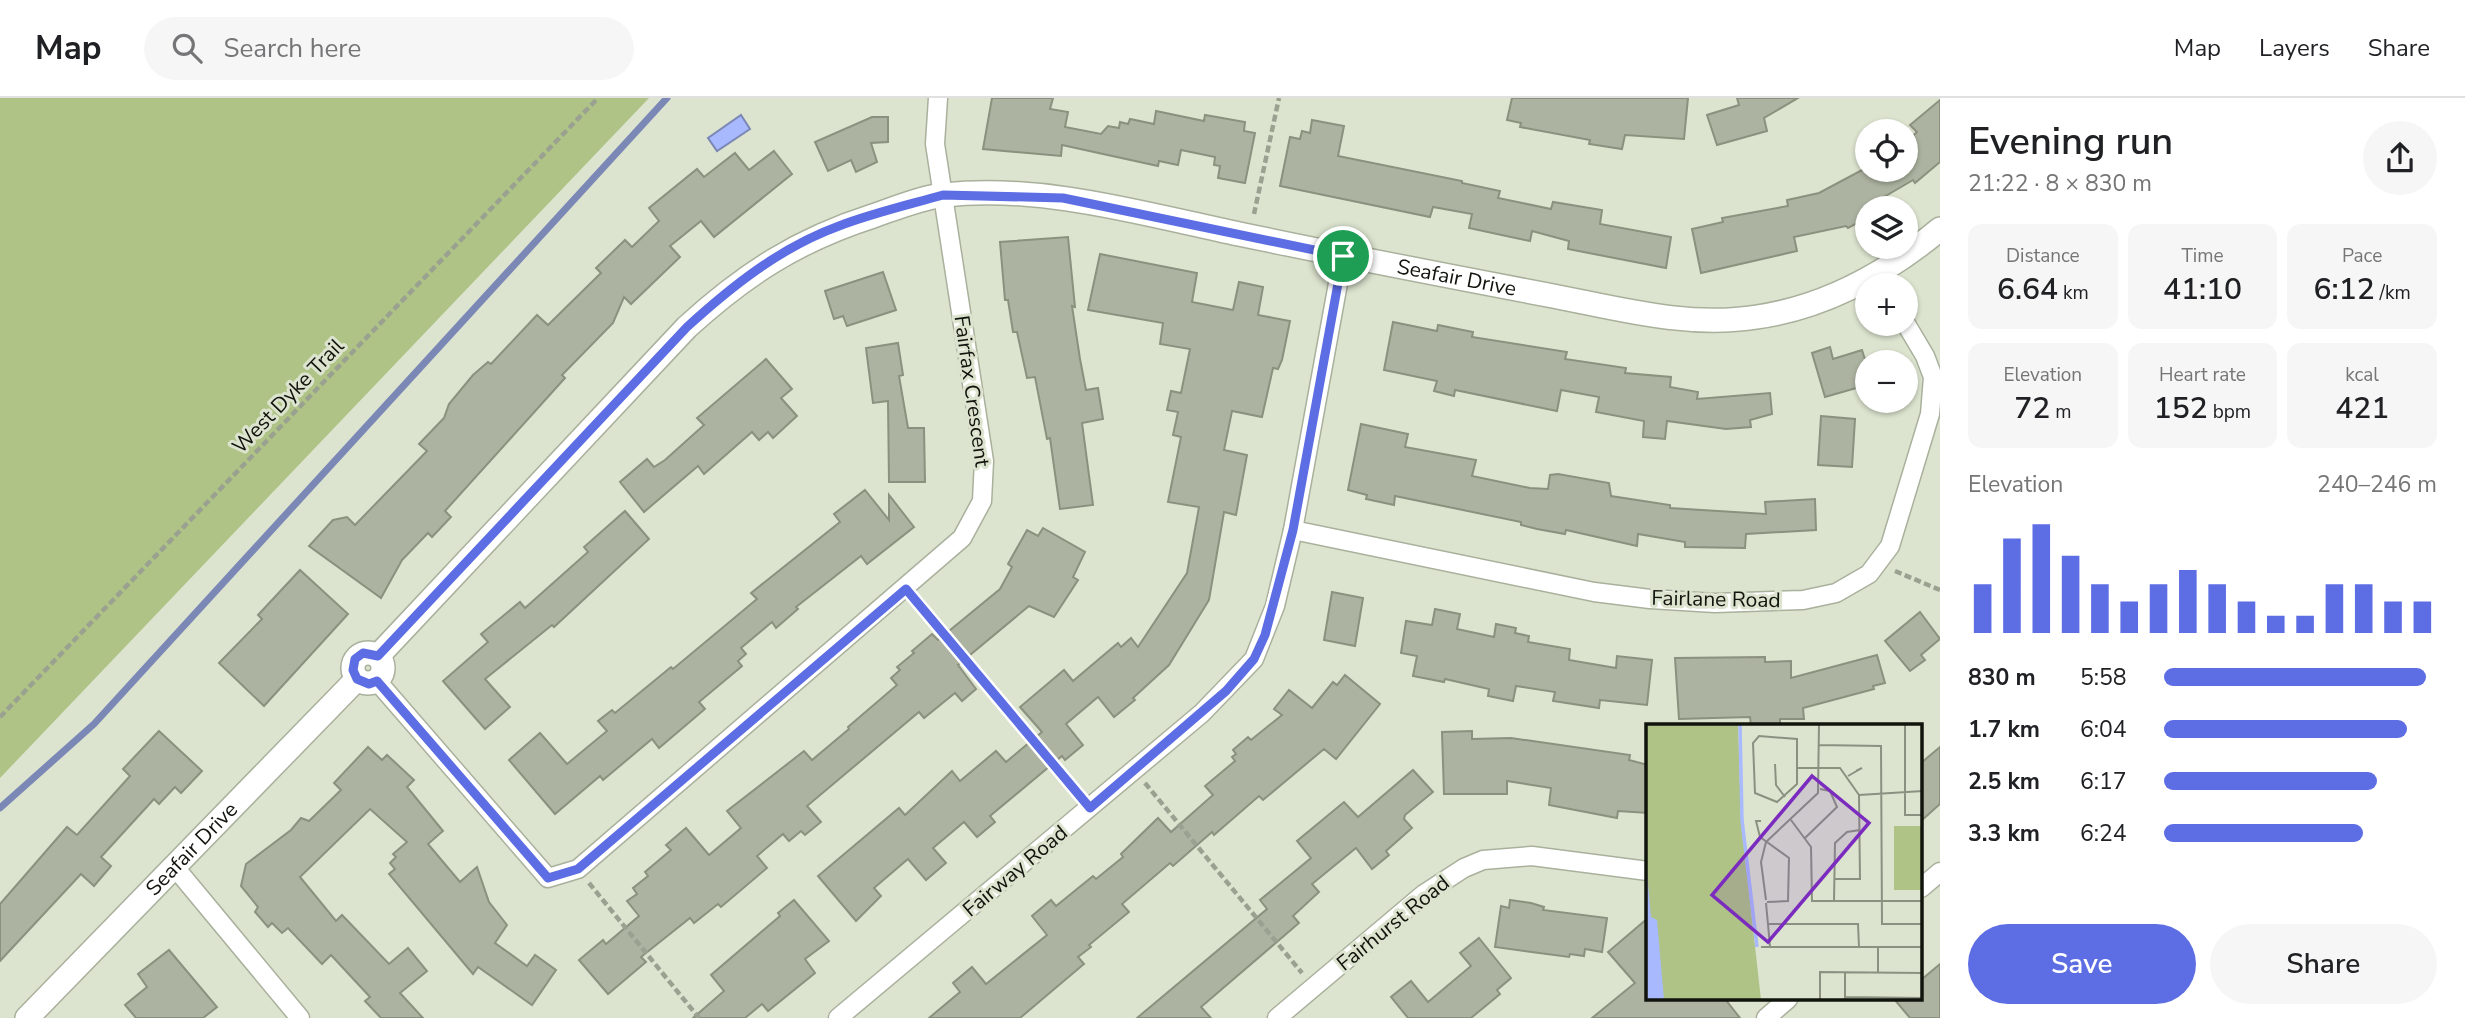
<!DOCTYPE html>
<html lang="en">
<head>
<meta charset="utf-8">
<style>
	body { margin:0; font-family:"Nunito Sans",sans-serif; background:#f6f6f6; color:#202124; height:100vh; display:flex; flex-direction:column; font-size:26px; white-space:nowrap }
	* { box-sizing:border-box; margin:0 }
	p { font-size:23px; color:#757577 }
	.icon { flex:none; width:38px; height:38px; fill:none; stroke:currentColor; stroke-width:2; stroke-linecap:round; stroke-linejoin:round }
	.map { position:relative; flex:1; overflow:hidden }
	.sheet { display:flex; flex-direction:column; background:#fff; width:525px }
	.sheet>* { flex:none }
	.controls { position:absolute; left:1855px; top:21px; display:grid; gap:14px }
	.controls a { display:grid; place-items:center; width:63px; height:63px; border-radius:50%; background:#fff; box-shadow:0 2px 5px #0004; font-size:35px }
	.pin { position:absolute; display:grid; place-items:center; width:60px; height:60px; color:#fff; margin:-30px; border:4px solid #fff; border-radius:50%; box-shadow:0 2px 7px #0007 }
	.round { display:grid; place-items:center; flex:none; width:74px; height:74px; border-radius:37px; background:#f6f6f6 }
	.overview { display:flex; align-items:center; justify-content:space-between; height:119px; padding:0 28px }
	h1 { font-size:38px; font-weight:600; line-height:52px }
	.figures { display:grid; grid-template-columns:repeat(3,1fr); gap:10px; height:119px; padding:7px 28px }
	.figures div { display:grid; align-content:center; border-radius:14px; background:#f6f6f6; text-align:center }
	.figures b { font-size:30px; font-weight:600 }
	.figures small { font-size:19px; font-weight:400 }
	.figures p { font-size:19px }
	.chart { height:196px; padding:14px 28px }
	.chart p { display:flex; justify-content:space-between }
	.chart svg { width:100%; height:126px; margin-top:7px; stroke:#5d6de4; stroke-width:6 }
	.button { display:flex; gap:14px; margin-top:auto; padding:14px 28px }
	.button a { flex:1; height:80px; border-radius:42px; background:#5d6de4; color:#fff; font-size:28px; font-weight:600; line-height:80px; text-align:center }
	.button a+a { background:#f6f6f6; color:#202124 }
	ul { padding:0 28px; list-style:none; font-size:23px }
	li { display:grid; grid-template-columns:112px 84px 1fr; align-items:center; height:52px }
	li i { height:18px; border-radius:9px; background:#5d6de4 }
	header { display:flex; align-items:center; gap:42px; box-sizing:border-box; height:98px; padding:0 35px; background:#fff; border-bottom:2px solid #e0e0e0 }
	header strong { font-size:33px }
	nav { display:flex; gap:38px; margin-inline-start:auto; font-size:24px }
	.search { width:490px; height:63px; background:#f6f6f6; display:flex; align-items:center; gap:18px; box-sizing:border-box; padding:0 24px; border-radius:38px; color:#757577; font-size:26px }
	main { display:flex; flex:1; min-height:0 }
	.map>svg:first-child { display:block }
</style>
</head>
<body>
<header>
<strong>Map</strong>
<div class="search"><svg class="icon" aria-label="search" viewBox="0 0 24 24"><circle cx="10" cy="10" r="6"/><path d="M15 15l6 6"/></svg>Search here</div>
<nav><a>Map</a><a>Layers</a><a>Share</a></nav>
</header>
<main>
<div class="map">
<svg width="1940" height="920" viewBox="0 0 1940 920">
	<rect width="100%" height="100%" fill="#dce4cf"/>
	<path fill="#aec385" d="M0 0H649L0 680Z"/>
	<path fill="#a9b9fe" stroke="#7b88b6" stroke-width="2" d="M741 17 750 31 717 53 708 40Z"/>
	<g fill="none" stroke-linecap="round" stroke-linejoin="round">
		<path stroke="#7b88b6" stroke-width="7" d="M0 710 94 626 667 0"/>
	</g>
	<g fill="#acb3a0" stroke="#8a917e" stroke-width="2">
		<path d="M992 0H1053L1050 11 1068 14 1065 29 1101 36 1108 28 1119 30 1120 24 1128 26 1130 21 1154 26 1156 13 1204 23 1205 17 1245 24 1244 33 1255 35 1245 85 1218 80 1220 68 1214 67 1215 59 1181 52 1178 67 1159 63 1158 68 1062 47 1061 58 983 51Z"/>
		<path d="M1512 0H1688L1684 41 1625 37 1622 51 1589 46 1590 42 1520 29 1521 25 1507 22Z"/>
		<path d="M1737 0H1798L1764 20 1767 33 1717 47 1707 17 1739 7Z"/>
		<path d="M1940 2V64L1915 85 1913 82 1867 109V120L1848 130 1846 128 1794 139 1797 153 1701 175 1692 131 1723 124 1722 120 1788 108 1787 102 1819 95 1862 72H1906V44L1917 34 1910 27Z"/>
		<path d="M872 19H888V44L871 45 877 64 856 74 851 62 828 73 815 44Z"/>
		<path d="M1312 22 1344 28 1338 58 1462 83V85L1500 93 1498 100 1551 111 1553 104 1602 112 1600 126 1671 139 1666 170 1568 151 1569 143 1532 133 1530 143 1469 130 1472 116 1433 109 1430 119 1280 88 1290 39 1300 41 1302 33 1310 35Z"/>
		<path d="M774 53 792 76 714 139 701 123 670 148 680 159 631 206 624 199 613 225 562 277 565 280 445 413 451 419 432 439 428 435 402 462 381 500 309 448 333 422 347 419 355 427 427 353 419 346 444 320 449 306 473 277 488 264 491 266 537 217 548 227 601 175 596 170 625 142 632 149 659 123 649 110 697 71 704 79 735 55 749 72Z"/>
		<path d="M1068 139 1075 209 1072 208 1080 261 1086 292 1098 290 1103 321 1082 325 1093 407 1060 411 1050 340 1047 341 1035 279 1027 280 1017 234H1013L1008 202H1005L1000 144Z"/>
		<path d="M1100 156 1197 175 1192 204 1233 212 1239 184 1263 189 1258 217 1290 223 1282 262 1278 271 1273 270 1262 319 1232 313 1224 352 1247 357 1236 417 1224 414 1209 502 1169 567 1133 600 1135 602 1114 619 1098 599 1066 626 1083 647 1065 662 1062 658 990 718 995 724 977 739 964 724 933 750 946 765 926 782 908 761 874 790 881 798 856 823 818 778 899 710 905 717 952 673 960 683 996 653 1006 664 1042 634 1020 609 1064 572 1073 583 1118 545 1121 549 1131 540 1138 549 1187 475 1199 409 1168 404 1181 339 1173 337 1178 314 1167 312 1171 293 1181 295 1190 251 1160 246 1163 225 1088 212Z"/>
		<path d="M883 174 896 212 847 228 843 218 834 221 825 193Z"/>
		<path d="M1393 224 1437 233 1438 227 1473 234 1472 239 1567 254 1565 261 1626 270 1625 275 1671 279 1670 289 1698 294 1697 301 1770 295 1772 316 1750 322 1751 329 1726 331 1667 323 1665 341 1643 339 1644 323 1596 314 1599 299 1561 292 1557 313 1455 292 1454 298 1434 293 1437 283 1384 272Z"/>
		<path d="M898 245 903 277 899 278 908 330H924L925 384H889L888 303 873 305 866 250Z"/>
		<path d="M1830 249 1833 261 1862 252 1867 268V287L1825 299 1812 255Z"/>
		<path d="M766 261 792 291 781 300 797 318 773 340 768 334 759 342 752 334 704 376 698 368 644 414 620 384 647 361 654 369 665 362 704 327 697 320Z"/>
		<path d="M1821 318 1855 321 1852 369 1818 367Z"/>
		<path d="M1361 326 1408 336 1405 349 1476 362 1472 378 1530 390 1548 391 1550 377 1558 376 1609 385 1611 398 1670 407V410L1766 416 1765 404 1815 401 1816 432 1746 436 1745 450 1685 449V444L1638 436 1637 448 1566 432 1565 436 1537 431 1521 427V424L1395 398 1394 407 1366 401 1367 397 1348 392Z"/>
		<path d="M865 392 889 422V397L914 429 867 466 861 458 796 509 798 511 776 530 772 524 741 550 746 556 738 563 742 568 699 604 705 611 659 650 652 641 603 682 600 678 555 716 509 662 540 635 567 666 607 633 598 623 612 612 615 615 671 569 673 571 757 501 751 495 840 424 834 416Z"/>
		<path d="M625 413 649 441 554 529 552 527 485 581 510 609 485 631 443 583 488 544 481 536 520 504 525 510 588 454 584 449Z"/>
		<path d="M1043 430 1085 454 1073 479 1078 482 1054 519 1029 508 958 567 976 591 962 603 955 595 924 620 919 614 807 708 821 724 805 737 801 733 789 743 783 736 757 758 767 770 721 809 718 806 694 825 690 820 641 859 646 864 608 896 579 862 603 842 606 846 639 818 627 803 637 796 633 790 648 778 645 774 671 752 666 747 686 730 709 757 741 730 727 713 804 653 812 662 849 631 848 629 897 587 891 580 900 572 897 569 914 555 912 553 932 536 938 542 1000 491 1012 469 1008 466 1027 432 1038 438Z"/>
		<path d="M300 472 348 516 264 608 219 565 262 521 258 517Z"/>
		<path d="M1332 494 1363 500 1355 548 1324 542Z"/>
		<path d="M1435 511 1460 516 1457 531 1494 539 1496 526 1516 530 1515 535 1529 538 1528 544 1570 551 1569 562 1616 570 1617 558 1652 562 1647 607 1600 602 1599 610 1553 603 1555 594 1516 588 1513 603 1488 598 1489 591 1445 581 1444 584 1413 578 1417 558 1401 555 1406 523 1432 527Z"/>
		<path d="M1920 514 1940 541 1921 557 1925 562 1910 573 1885 543Z"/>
		<path d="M1877 557 1885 585 1873 588 1874 591 1803 610 1804 621H1780V628H1751L1750 619 1679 621 1675 560 1765 559V564L1791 563V580Z"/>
		<path d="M1345 577 1380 606 1336 661 1324 651 1263 702 1259 698 1214 737 1212 734 1173 768 1170 765 1122 806 1129 814 1089 847 1091 849 1078 859 1084 866 1020 920H929L960 894 953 885 972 869 986 886 1047 837 1032 818 1051 802 1056 808 1093 778 1096 781 1123 759 1121 756 1158 720 1171 734 1213 697 1205 688 1235 663 1232 659 1236 656 1233 652 1248 639 1251 642 1282 617 1274 611 1289 592 1312 610 1333 584 1337 587Z"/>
		<path d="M159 633 202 673 181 695 175 689 159 706 154 701 101 759 111 768 94 788 81 776 0 863V806L67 729 77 737 130 678 123 671Z"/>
		<path d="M1472 633V641L1511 640 1630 657 1629 662 1648 667V715L1618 713 1617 720 1549 707 1551 690 1507 683V696H1444L1442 634Z"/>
		<path d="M368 649 382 662 387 657 414 682 407 689 443 733 428 746 460 784 477 769 489 804 507 827 495 845 527 868 535 857 556 872 532 907 478 869 473 876 389 776 395 771 390 765 396 759 393 756 407 744 370 711 300 779 336 823 342 817 389 866 408 850 427 873 400 895 423 920H381L365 903 370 899 331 857 322 866 288 830 282 835 272 825 268 829 255 814 258 809 241 788 246 766 291 732 301 720 309 723 341 692 334 685Z"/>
		<path d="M1940 649V706L1921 723V665Z"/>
		<path d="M1413 672 1433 694 1405 717 1404 721 1412 730 1386 753 1389 757 1372 771 1356 750 1312 786 1319 794 1293 818 1299 825 1201 909 1211 920H1137L1267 811 1260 802 1311 760 1297 743 1344 704 1358 719Z"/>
		<path d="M794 802 829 843 805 861 815 875 768 913 762 906 745 920H693L724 893 711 877 780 818 778 815Z"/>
		<path d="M1510 802 1531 805 1544 809 1543 812 1607 820 1602 854 1585 851 1584 858 1570 856 1569 859 1495 849 1501 808 1509 810Z"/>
		<path d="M1648 820V901H1725L1740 920H1592L1635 885 1608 854Z"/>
		<path d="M1479 840 1511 880 1497 892 1500 896 1471 920H1408L1391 899 1411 883 1428 904 1471 868 1460 855Z"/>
		<path d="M169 852 217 909 203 920H136L125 907 147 889 138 876Z"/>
		<path d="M1940 866V920H1910L1894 901H1921V882Z"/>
	</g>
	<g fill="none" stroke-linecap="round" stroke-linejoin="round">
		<defs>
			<g id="minor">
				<path d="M1293 432 1594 494 1650 501 1715 505 1803 502 1836 495 1869 476 1890 448 1930 316 1933 279 1925 258 1906 226"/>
				<path d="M377 583 548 780 578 771 962 440 982 403 984 363 935 46 938 0"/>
				<path d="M173 767 300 920"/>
				<path d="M1921 790 1940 774"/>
				<path d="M838 920 1202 615 1254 561 1275 508 1293 432 1343 158"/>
				<path d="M1277 920 1424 796 1464 770 1483 762 1532 758 1648 773"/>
				<path d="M1766 920 1788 901"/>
			</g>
			<g id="tertiary">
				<circle cx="368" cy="570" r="15"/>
				<path id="s1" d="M378 558 687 229C745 176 798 142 873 118 896 110 920 100 944 97 1042 86 1144 116 1239 136 1344 158 1448 178 1553 198 1620 211 1688 230 1757 219 1826 209 1887 175 1940 131"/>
				<path id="s2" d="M27 920 357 581"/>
			</g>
		</defs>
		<use href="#minor" stroke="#a9b19d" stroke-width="21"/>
		<use href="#tertiary" stroke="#a9b19d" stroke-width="26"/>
		<g stroke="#9aa190" stroke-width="4.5" stroke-dasharray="7 3.5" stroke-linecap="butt">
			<path d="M1254 116 1279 0"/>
			<path d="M1895 473 1940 492"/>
			<path d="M917 504 1078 696"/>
			<path d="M0 619 598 0"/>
			<path d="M1145 685 1302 875"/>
			<path d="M589 785 699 920"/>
		</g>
		<use href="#minor" stroke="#fff" stroke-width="18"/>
		<use href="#tertiary" stroke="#fff" stroke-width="23"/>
	</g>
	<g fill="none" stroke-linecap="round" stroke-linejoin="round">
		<defs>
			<path id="route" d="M943 97 1063 100 1343 158 1293 432 1265 537 1254 561 1226 593 1090 710 906 491 578 771 548 780 377 583 369 586 357 581 353 572 355 561 363 555 378 558 687 229C732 188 781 149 839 128 873 115 908 107 943 97Z"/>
		</defs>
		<use href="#route" stroke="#fff" stroke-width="14"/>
		<use href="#route" stroke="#5d6de4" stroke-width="9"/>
	</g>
	<g text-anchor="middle" stroke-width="6" stroke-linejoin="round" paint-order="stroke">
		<g font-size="21" fill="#11140d" stroke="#dce4cf">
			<text dy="7" stroke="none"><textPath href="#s1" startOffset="1265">Seafair Drive</textPath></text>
			<text transform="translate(972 293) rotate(82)" y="7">Fairfax Crescent</text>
			<text transform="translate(288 298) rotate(-46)" y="7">West Dyke Trail</text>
			<text transform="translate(1716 501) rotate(1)" y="7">Fairlane Road</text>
			<text dy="7" stroke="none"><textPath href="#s2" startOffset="236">Seafair Drive</textPath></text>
			<text transform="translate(1015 773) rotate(-40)" y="7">Fairway Road</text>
			<text transform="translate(1393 825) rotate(-39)" y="7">Fairhurst Road</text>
		</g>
	</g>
	<g transform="translate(1646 626)">
		<rect width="276" height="276" fill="#dce4cf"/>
		<path d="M0 0H92L95 96 115 276H0ZM248 102H276V166H248Z" fill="#aec385"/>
		<path d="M0 137 5 193 11 196 18 276H0Z" fill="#a9b9fe"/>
		<path fill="none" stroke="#a9b9fe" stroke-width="3.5" d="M94 1 96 96 111 223"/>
		<path fill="none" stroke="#8b9181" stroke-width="2" d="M259 0V91H277M113 12 151 15V60L131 78 109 69 107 19ZM173 21 235 22 236 200H277M129 40 130 61 139 73M152 44H194L213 71 214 155H188M202 52 216 44 210 47M213 71 277 67M145 96 165 123 166 177H277M115 97H110L114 113 143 134 142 177 121 178M159 114 191 83 184 67 174 65M120 176 115 138 120 118 172 69 173 0M188 177 189 119 201 108 214 106M120 179 124 222M122 200H212L213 223M136 223H115H277M232 223V249M199 248V276M199 273 277 274M174 276V248L277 249"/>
		<path fill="#7b2cbf" fill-opacity="0.15" stroke="#7b2cbf" stroke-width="3.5" d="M166 52 223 99 122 218 66 171Z"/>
		<rect width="276" height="276" fill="none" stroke="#11140d" stroke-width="3.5"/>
	</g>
</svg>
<div class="controls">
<a><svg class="icon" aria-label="locate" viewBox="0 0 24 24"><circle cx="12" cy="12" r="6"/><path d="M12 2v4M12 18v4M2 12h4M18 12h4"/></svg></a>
<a><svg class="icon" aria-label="layers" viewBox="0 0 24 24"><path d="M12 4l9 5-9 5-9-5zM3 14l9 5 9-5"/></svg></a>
<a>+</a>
<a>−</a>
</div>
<div class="pin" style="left:1343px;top:158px;background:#1e9e55"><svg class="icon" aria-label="arrive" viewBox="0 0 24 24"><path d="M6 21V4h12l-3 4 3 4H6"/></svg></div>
</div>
<section class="sheet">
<div class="overview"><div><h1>Evening run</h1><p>21:22 · 8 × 830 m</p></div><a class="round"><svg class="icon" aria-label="share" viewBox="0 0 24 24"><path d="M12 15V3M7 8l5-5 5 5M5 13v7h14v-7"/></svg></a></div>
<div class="figures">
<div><p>Distance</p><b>6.64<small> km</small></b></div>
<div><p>Time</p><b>41:10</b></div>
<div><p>Pace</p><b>6:12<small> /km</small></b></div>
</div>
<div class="figures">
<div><p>Elevation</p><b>72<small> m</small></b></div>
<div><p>Heart rate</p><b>152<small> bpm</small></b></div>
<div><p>kcal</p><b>421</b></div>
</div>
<div class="chart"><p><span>Elevation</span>240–246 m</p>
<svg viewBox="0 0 160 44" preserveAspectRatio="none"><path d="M5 44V27M15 44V11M25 44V6M35 44V17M45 44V27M55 44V33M65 44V27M75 44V22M85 44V27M95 44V33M105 44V38M115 44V38M125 44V27M135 44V27M145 44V33M155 44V33"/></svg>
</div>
<ul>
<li><b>830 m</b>5:58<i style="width:96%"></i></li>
<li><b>1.7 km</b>6:04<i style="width:89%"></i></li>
<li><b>2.5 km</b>6:17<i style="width:78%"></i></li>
<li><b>3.3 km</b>6:24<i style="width:73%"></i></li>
</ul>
<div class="button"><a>Save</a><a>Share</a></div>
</section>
</main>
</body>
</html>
